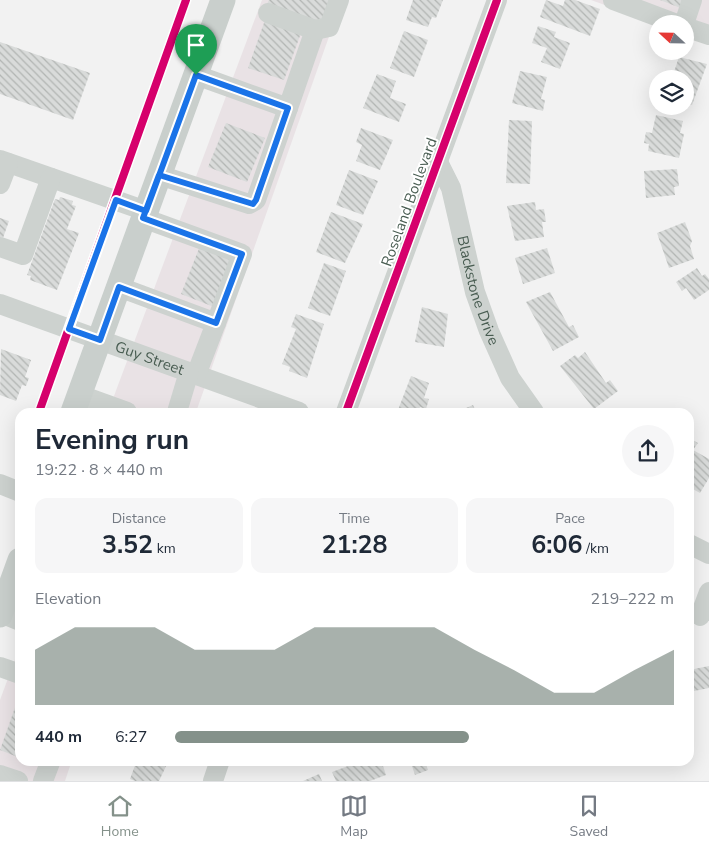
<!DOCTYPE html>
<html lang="en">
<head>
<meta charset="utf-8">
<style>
	body { margin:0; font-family:"Nunito Sans",sans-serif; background:#f6f6f7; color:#1f2937; height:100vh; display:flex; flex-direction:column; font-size:19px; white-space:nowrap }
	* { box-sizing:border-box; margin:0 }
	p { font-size:16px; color:#747a83 }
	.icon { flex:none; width:28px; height:28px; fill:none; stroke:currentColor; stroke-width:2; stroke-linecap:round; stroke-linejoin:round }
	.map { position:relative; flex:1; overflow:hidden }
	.drawer { position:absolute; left:15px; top:408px; width:679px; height:358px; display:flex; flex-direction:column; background:#fff; border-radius:15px; box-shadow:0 5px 20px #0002 }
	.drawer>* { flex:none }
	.needle { width:32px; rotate:292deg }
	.controls { position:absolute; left:649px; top:15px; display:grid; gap:10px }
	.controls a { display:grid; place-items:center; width:45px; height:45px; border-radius:50%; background:#fff; box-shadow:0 5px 20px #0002; font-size:25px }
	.pin { position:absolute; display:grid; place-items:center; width:42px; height:42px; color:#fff; margin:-51px -21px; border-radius:50% 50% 50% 0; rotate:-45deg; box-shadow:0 0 5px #0007 }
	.pin .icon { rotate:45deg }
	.round { display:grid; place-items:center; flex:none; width:52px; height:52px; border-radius:26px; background:#f6f6f7 }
	.headline { display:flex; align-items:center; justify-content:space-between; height:85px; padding:0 20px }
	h1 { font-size:28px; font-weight:700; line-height:38px }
	.stats { display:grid; grid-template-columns:repeat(3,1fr); gap:8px; height:85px; padding:5px 20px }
	.stats div { display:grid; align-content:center; border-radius:12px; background:#f6f6f7; text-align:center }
	.stats b { font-size:25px; font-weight:700 }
	.stats small { font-size:14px; font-weight:400 }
	.stats p { font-size:14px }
	.chart { height:140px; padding:10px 20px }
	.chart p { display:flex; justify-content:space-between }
	.chart svg { width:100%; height:90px; margin-top:5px; fill:#84918a; opacity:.7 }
	ul { padding:0 20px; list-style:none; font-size:16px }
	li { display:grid; grid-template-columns:80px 60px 1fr; align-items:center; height:38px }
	li i { height:12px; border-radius:6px; background:#84918a }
	.menu { display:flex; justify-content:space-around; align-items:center; height:70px; border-top:1px solid #e0e1e3; background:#fff; font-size:14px; color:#747a83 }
	.menu a { display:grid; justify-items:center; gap:2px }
	.menu .selected { color:#84918a }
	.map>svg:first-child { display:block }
</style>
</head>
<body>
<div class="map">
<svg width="709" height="781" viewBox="0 0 709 781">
	<defs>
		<pattern id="building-back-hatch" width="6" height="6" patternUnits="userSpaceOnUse" patternTransform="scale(1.25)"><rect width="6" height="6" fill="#d9dbda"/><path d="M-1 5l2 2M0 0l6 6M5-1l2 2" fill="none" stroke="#b2b5b3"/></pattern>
	</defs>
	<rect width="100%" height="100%" fill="#f2f2f2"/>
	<g fill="#e9e2e5">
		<path d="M262 0H342L196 412H108Z"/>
		<path d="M591 0H709V43L657 24Z"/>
		<path d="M20 646V760H72L65 781H0V700Z"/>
	</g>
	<g fill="url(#building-back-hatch)">
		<path d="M269 0H336L325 27 267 4Z"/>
		<path d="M413 0H443L436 18 432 17 428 27 406 20Z"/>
		<path d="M546 0 563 6 565 0H575L600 9 590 36 540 17Z"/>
		<path d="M660 0H686L683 9Z"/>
		<path d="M265 20 301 33 284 80 248 68Z"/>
		<path d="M538 26 556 32 554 37 570 43 560 69 541 62 547 48 532 43Z"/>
		<path d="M404 31 428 40 414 77 390 68Z"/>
		<path d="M0 42 90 73 73 120 0 94Z"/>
		<path d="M679 57 707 64 692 105 685 103V79H675L677 73 674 72Z"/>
		<path d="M520 71 547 77 541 99 545 100 543 111 512 103Z"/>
		<path d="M377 74 396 81 390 98 406 104 399 122 363 108Z"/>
		<path d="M656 115 683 121 680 133 684 134 679 158 648 151 649 144 644 143 646 132 652 133Z"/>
		<path d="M509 120 532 121 530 184 506 183Z"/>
		<path d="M226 123 265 138 247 182 208 167Z"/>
		<path d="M361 128 393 140 380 170 356 161 362 145 356 142Z"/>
		<path d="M677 169 679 186 674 187 675 195 646 198 644 171Z"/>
		<path d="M349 170 378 181 363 215 336 205Z"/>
		<path d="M60 197 73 201 72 205 76 206 67 229 79 233 57 290 30 280 31 276 27 275 55 199 59 200Z"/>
		<path d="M535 202 536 210 544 209 546 222H542L544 237 515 241 507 206Z"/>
		<path d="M331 212 363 224 345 263 316 252Z"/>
		<path d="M0 218 9 221 3 238 0 237Z"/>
		<path d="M685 222 692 241 690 246 694 259 669 268 657 233Z"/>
		<path d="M200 246 233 260 214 307 181 294Z"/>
		<path d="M547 248 555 273 523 284 515 258Z"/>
		<path d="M324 263 346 271 330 316 308 308Z"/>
		<path d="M697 268 702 276 705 274 709 279V290L694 300 686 288 682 291 676 282Z"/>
		<path d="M550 292 569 327 573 325 579 337 553 351 526 302Z"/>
		<path d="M422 307 448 314 444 347 415 342Z"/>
		<path d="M296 314 324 324 307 378 289 371 290 367 282 364 296 329 291 327Z"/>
		<path d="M1 349 31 360 25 377 29 378 26 386 22 385 16 401 0 395Z"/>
		<path d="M585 352 606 383 610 380 618 391 594 409 560 366 575 355 578 358Z"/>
		<path d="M411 376 429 383 424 398 429 399 426 409 420 407 418 412H394L395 409 398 410Z"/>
		<path d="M473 405 476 412H457Z"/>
		<path d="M689 438 698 443 693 450 709 459V478L700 493 689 487 691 480 689 479Z"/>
		<path d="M709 666V688L689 692V670Z"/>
		<path d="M18 699H20V758L0 750Z"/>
		<path d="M137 760H169L159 781H135L130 779Z"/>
		<path d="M364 760H381L386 775 370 781H336L332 772Z"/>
		<path d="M410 760H439L426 764 428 770 415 775Z"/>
		<path d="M319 774 322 781H303Z"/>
	</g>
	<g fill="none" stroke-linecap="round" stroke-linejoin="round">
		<g stroke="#cdd2cf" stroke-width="20">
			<path d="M613 0 677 24"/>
			<path d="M268 13 315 30 288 108"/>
			<path d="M684 24 692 0"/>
			<path d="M685 27 709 35"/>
			<path d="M315 30 329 27 339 0"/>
			<path d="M0 160 146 211"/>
			<path id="s1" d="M438 162 451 188 475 292 489 331 510 378 534 412"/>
			<path d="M159 175 249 204 256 200 288 108 196 75"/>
			<path d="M0 184 8 163"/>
			<path d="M0 247 23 255 51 178"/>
			<path d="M119 287 216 323 242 254 143 218"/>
			<path id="s2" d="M0 304 299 412"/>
			<path d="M196 375 216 323"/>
			<path d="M80 395 127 412"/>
			<path d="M177 412 189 372"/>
			<path d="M346 412 497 0"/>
			<path d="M0 484 20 492"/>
			<path d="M689 544 709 554"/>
			<path d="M1 613 20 621"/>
			<path d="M700 616 709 592"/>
			<path d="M0 667 20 674"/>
			<path d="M0 775 18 781"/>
			<path d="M43 781 51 760"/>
			<path d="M213 781 220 760"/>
		</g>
		<g stroke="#c9cfcc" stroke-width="25">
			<path d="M73 412 223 0"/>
			<path d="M0 615 20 560"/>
		</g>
		<defs>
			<g id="cycleway">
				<path d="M39 412 186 0"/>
				<path d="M346 412 497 0"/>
			</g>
		</defs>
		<use href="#cycleway" stroke="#fff" stroke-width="11"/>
		<use href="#cycleway" stroke="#d6006c" stroke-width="8"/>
	</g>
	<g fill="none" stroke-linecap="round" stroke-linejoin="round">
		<defs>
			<path id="route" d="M196 75 146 211 116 200 69 329 100 340 119 287 216 323 242 254 143 218 159 175 253 204 256 200 288 108 196 75"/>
		</defs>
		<use href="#route" stroke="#fff" stroke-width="10"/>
		<use href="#route" stroke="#1a73e8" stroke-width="6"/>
	</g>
	<g text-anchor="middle" stroke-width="4" stroke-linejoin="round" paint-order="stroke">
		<g font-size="15" fill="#495d52" stroke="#fff">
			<text transform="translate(409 202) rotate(-70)" y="5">Roseland Boulevard</text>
			<text dy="5" stroke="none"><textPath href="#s1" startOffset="135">Blackstone Drive</textPath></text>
			<text dy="5" stroke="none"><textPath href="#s2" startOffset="159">Guy Street</textPath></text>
		</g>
	</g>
</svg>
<div class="controls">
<a><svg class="needle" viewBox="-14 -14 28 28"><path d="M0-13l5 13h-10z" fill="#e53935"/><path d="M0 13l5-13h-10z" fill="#747a83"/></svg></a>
<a><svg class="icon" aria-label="layers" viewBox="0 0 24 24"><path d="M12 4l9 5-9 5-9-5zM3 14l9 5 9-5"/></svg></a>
</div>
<div class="pin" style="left:196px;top:75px;background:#1e9e55"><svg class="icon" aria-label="arrive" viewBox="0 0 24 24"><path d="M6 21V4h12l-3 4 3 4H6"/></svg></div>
<section class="drawer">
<div class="headline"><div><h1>Evening run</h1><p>19:22 · 8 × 440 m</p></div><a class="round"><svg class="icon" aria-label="share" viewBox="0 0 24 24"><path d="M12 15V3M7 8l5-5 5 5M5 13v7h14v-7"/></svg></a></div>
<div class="stats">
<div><p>Distance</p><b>3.52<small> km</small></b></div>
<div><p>Time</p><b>21:28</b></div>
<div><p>Pace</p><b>6:06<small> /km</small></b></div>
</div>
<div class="chart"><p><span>Elevation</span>219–222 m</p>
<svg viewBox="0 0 160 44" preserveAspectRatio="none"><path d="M0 44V17L10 6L20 6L30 6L40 17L50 17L60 17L70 6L80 6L90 6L100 6L110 17L120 27L130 38L140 38L150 27L160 17V44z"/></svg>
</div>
<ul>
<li><b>440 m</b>6:27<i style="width:59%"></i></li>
</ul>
</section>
</div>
<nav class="menu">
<a class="selected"><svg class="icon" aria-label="home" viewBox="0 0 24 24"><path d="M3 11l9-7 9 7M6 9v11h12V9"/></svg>Home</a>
<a><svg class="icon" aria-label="map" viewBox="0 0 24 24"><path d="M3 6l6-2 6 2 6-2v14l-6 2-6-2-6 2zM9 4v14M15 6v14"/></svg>Map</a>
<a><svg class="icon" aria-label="saved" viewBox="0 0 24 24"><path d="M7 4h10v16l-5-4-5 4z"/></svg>Saved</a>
</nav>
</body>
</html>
